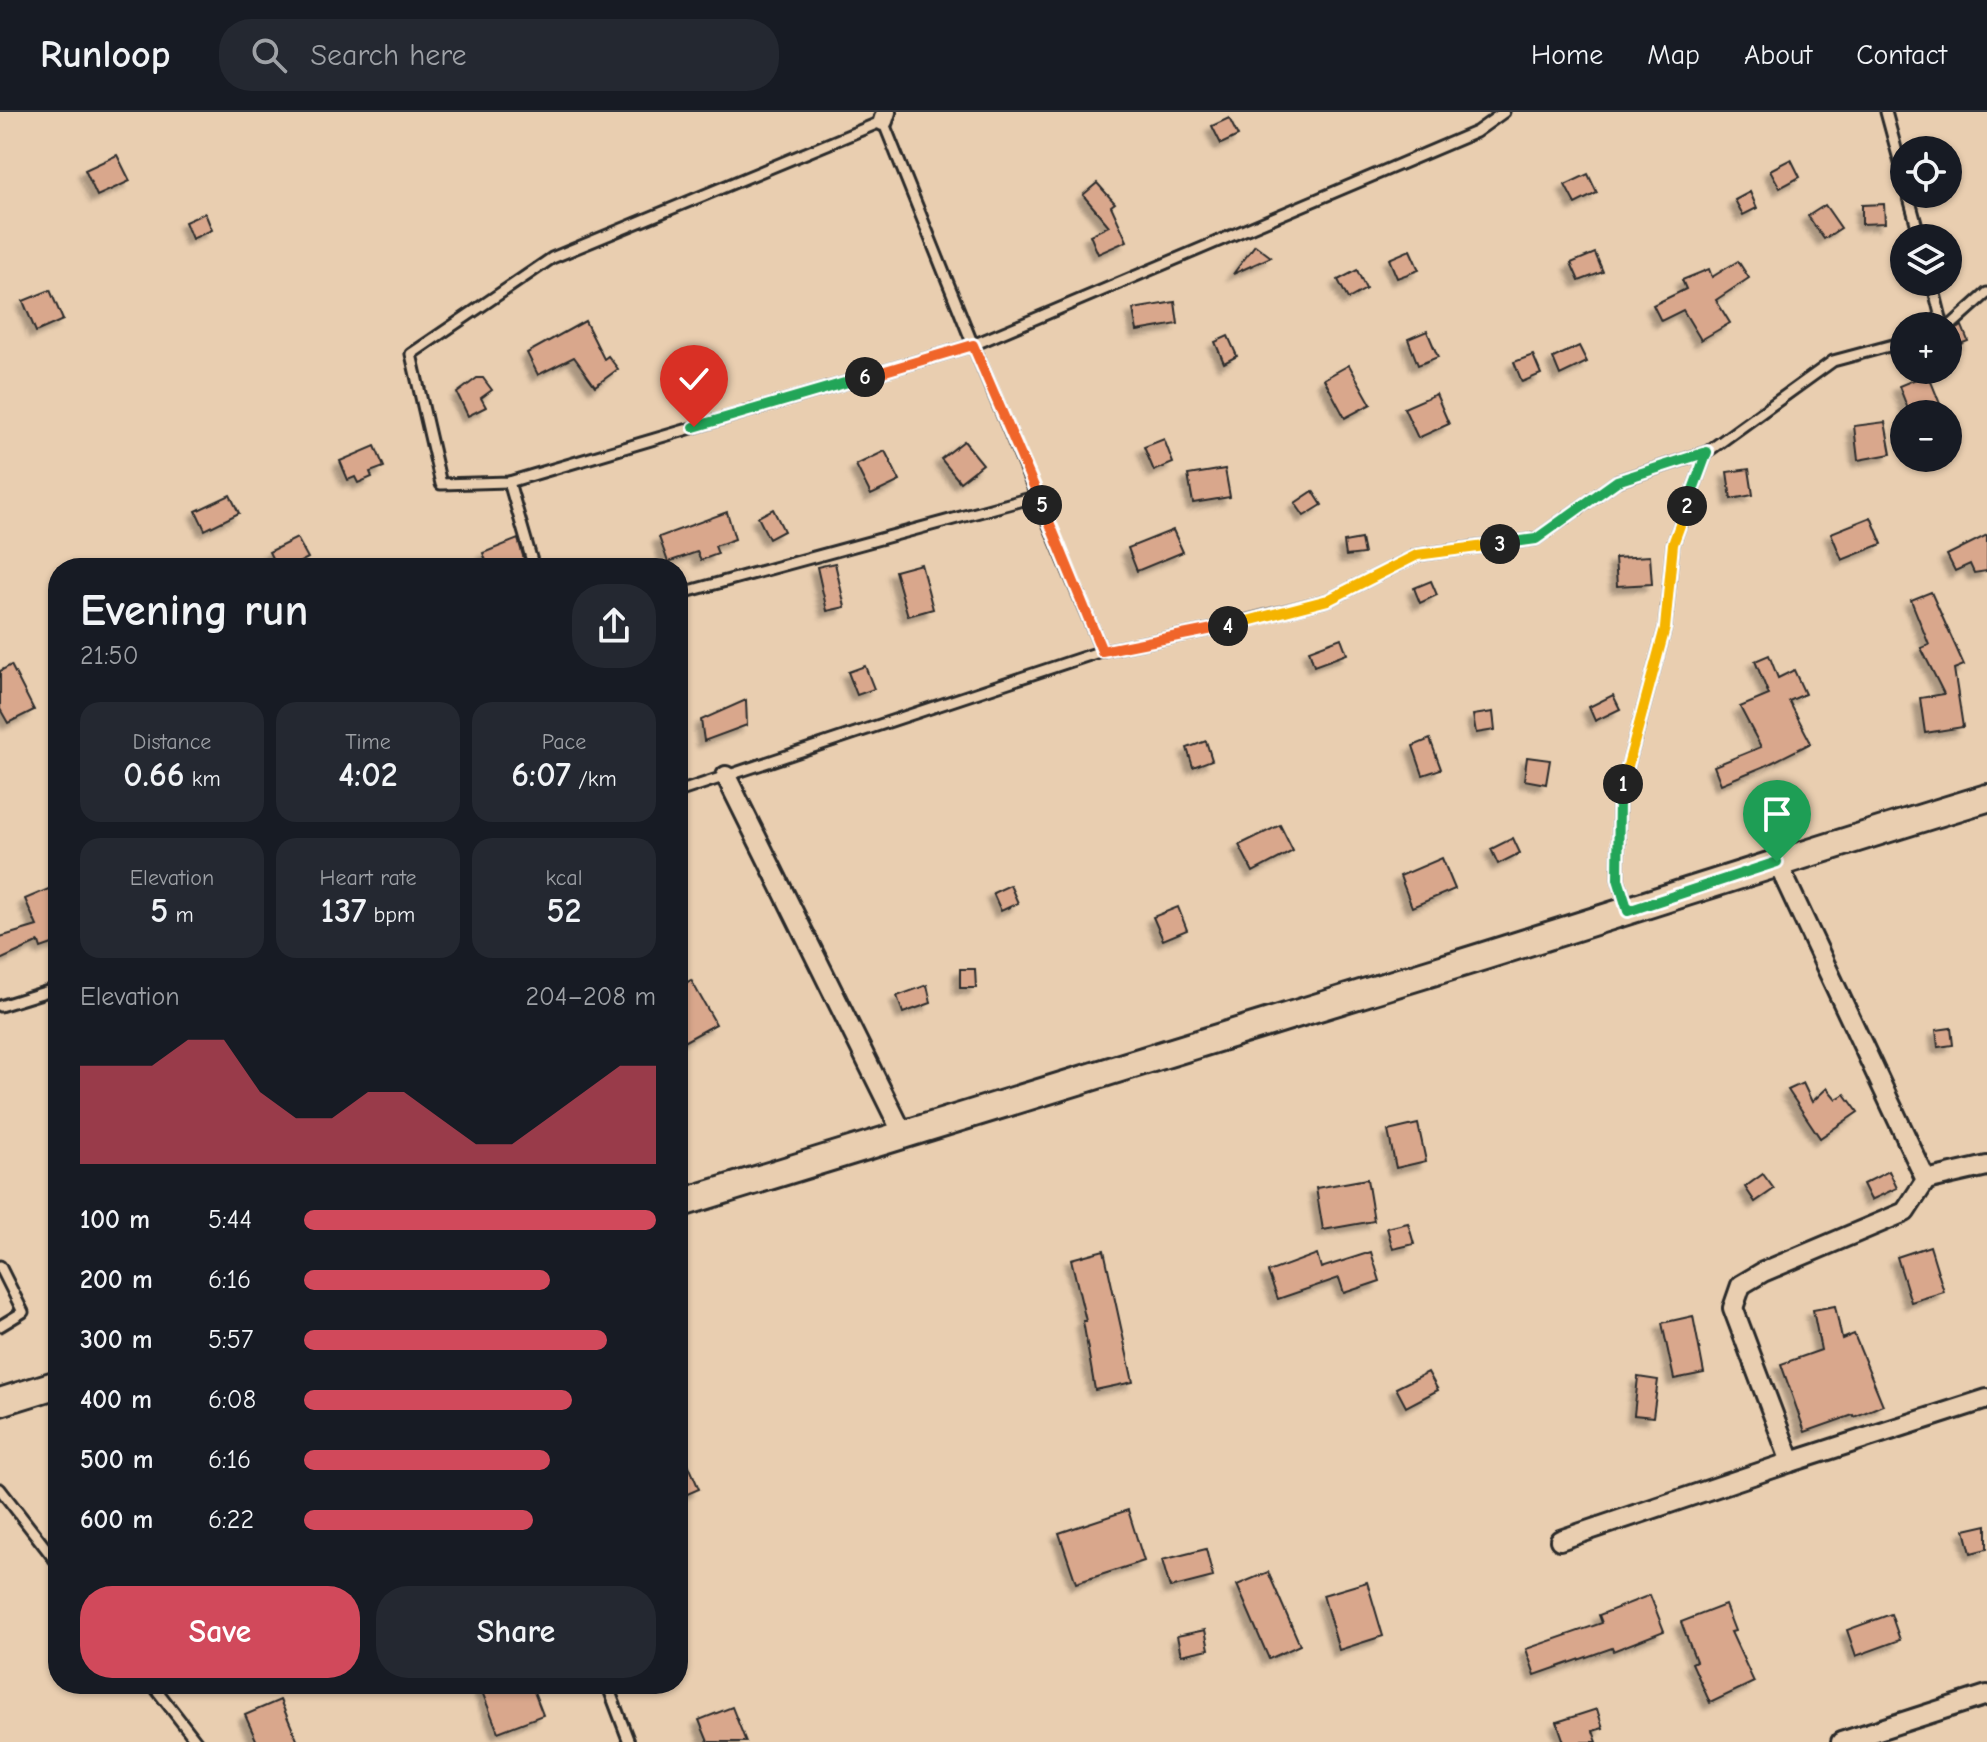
<!DOCTYPE html>
<html lang="en">
<head>
<meta charset="utf-8">
<style>
	body { margin:0; font-family:"Comic Neue",sans-serif; background:#242831; color:#f1f3f6; height:100vh; display:flex; flex-direction:column; font-size:30px; white-space:nowrap }
	* { box-sizing:border-box; margin:0 }
	p { font-size:26px; color:#9ea1a6 }
	.icon { flex:none; width:44px; height:44px; fill:none; stroke:currentColor; stroke-width:2; stroke-linecap:round; stroke-linejoin:round }
	.map { position:relative; flex:1; overflow:hidden }
	.sheet { position:absolute; left:48px; top:446px; width:640px; height:1136px; display:flex; flex-direction:column; background:#171b24; border-radius:32px; box-shadow:0 2px 6px #0004 }
	.sheet>* { flex:none }
	.tools { position:absolute; left:1890px; top:24px; display:grid; gap:16px }
	.tools a { display:grid; place-items:center; width:72px; height:72px; border-radius:50%; background:#171b24; box-shadow:0 2px 6px #0004; font-size:40px }
	.pin { position:absolute; display:grid; place-items:center; width:68px; height:68px; color:#fff; margin:-82px -34px; border-radius:50% 50% 50% 0; rotate:-45deg; box-shadow:0 0 8px #0007 }
	.pin .icon { rotate:45deg }
	.km { position:absolute; width:40px; height:40px; margin:-20px; border-radius:50%; background:#222; color:#fff; font-size:22px; line-height:40px; text-align:center }
	.round { display:grid; place-items:center; flex:none; width:84px; height:84px; border-radius:32px; background:#242831 }
	.head { display:flex; align-items:center; justify-content:space-between; height:136px; padding:0 32px }
	h1 { font-size:44px; font-weight:700; line-height:60px }
	.metrics { display:grid; grid-template-columns:repeat(3,1fr); gap:12px; height:136px; padding:8px 32px }
	.metrics div { display:grid; align-content:center; border-radius:20px; background:#242831; text-align:center }
	.metrics b { font-size:34px; font-weight:700 }
	.metrics small { font-size:22px; font-weight:400 }
	.metrics p { font-size:22px }
	.chart { height:224px; padding:16px 32px }
	.chart p { display:flex; justify-content:space-between }
	.chart svg { width:100%; height:144px; margin-top:8px; fill:#d1495b; opacity:.7 }
	.primary-button { display:flex; gap:16px; margin-top:auto; padding:16px 32px }
	.primary-button a { flex:1; height:92px; border-radius:32px; background:#d1495b; color:#fff; font-size:32px; font-weight:700; line-height:92px; text-align:center }
	.primary-button a+a { background:#242831; color:#f1f3f6 }
	ul { padding:0 32px; list-style:none; font-size:26px }
	li { display:grid; grid-template-columns:128px 96px 1fr; align-items:center; height:60px }
	li i { height:20px; border-radius:10px; background:#d1495b }
	header { display:flex; align-items:center; gap:48px; box-sizing:border-box; height:112px; padding:0 40px; background:#171b24; border-bottom:2px solid #363941 }
	header strong { font-size:38px }
	nav { display:flex; gap:44px; margin-inline-start:auto; font-size:28px }
	.search { width:560px; height:72px; background:#242831; display:flex; align-items:center; gap:20px; box-sizing:border-box; padding:0 28px; border-radius:32px; color:#9ea1a6; font-size:30px }
	.map>svg:first-child { display:block }
</style>
</head>
<body>
<header>
<strong>Runloop</strong>
<div class="search"><svg class="icon" aria-label="search" viewBox="0 0 24 24"><circle cx="10" cy="10" r="6"/><path d="M15 15l6 6"/></svg>Search here</div>
<nav><a>Home</a><a>Map</a><a>About</a><a>Contact</a></nav>
</header>
<div class="map">
<svg width="1987" height="1630" viewBox="0 0 1987 1630">
	<defs>
		<filter id="shadow"><feDropShadow dx="-6" dy="6" stdDeviation="2" flood-color="#0004"/></filter>
	</defs>
	<rect width="100%" height="100%" fill="#e9ceb0"/>
	<filter id="ink" filterUnits="userSpaceOnUse"><feTurbulence type="fractalNoise" baseFrequency=".0125" numOctaves="2"/><feDisplacementMap in="SourceGraphic" scale="16" xChannelSelector="R" yChannelSelector="G"/><feConvolveMatrix kernelMatrix="1 2 1 2 8 2 1 2 1" color-interpolation-filters="sRGB"/></filter>
	<g filter="url(#ink)">
		<g fill="#d9a78c" stroke="#2b2b2b" stroke-width="2" filter="url(#shadow)">
			<path d="M1229 6 1238 24 1221 32 1212 14Z"/>
			<path d="M117 43 130 69 97 84 85 58Z"/>
			<path d="M1791 47 1800 65 1780 76 1770 58Z"/>
			<path d="M1588 62 1597 81 1575 92 1565 73Z"/>
			<path d="M1097 71 1115 91 1111 94 1127 129 1098 142 1090 123 1109 114 1083 83Z"/>
			<path d="M1750 80 1757 96 1743 103 1735 88Z"/>
			<path d="M1884 92 1885 111 1862 112V93Z"/>
			<path d="M1825 93 1841 116 1824 127 1808 104Z"/>
			<path d="M205 101 212 118 192 127 185 110Z"/>
			<path d="M1255 133 1271 145 1233 162Z"/>
			<path d="M1410 138 1419 158 1397 166 1389 147Z"/>
			<path d="M1595 141 1603 160 1579 169 1571 151Z"/>
			<path d="M1738 149 1749 166 1716 188 1730 211 1701 228 1683 198 1661 209 1653 193 1686 177 1682 168 1709 157 1712 165Z"/>
			<path d="M1357 158 1366 177 1348 187 1338 168Z"/>
			<path d="M50 178 63 208 36 220 23 189Z"/>
			<path d="M1175 190 1178 212 1137 219 1133 197Z"/>
			<path d="M585 209 604 247 608 244 618 257 595 274 574 245 538 263 527 241Z"/>
			<path d="M1962 214 1968 229 1948 237V223Z"/>
			<path d="M1427 219 1438 245 1418 253 1408 227Z"/>
			<path d="M1228 224 1237 244 1224 251 1215 230Z"/>
			<path d="M1579 234 1587 250 1560 263 1553 246Z"/>
			<path d="M1533 243 1541 262 1522 270 1514 250Z"/>
			<path d="M1349 253 1371 292 1345 306 1324 267Z"/>
			<path d="M1928 262 1940 292 1910 302 1899 274Z"/>
			<path d="M477 266H483L492 278 481 286 486 295 468 304 457 281Z"/>
			<path d="M1436 282 1449 312 1418 326 1404 296Z"/>
			<path d="M1885 310 1891 342 1858 348 1854 314Z"/>
			<path d="M1164 327 1173 351 1154 359 1144 335Z"/>
			<path d="M964 329 983 352 960 370 941 347Z"/>
			<path d="M375 334 384 355 370 360 372 365 358 371 355 365 348 368 340 349Z"/>
			<path d="M885 339 900 369 871 383 856 353Z"/>
			<path d="M1225 357 1230 385 1193 391 1188 363Z"/>
			<path d="M1749 357 1753 383 1731 387 1727 360Z"/>
			<path d="M1313 379 1322 393 1304 404 1295 391Z"/>
			<path d="M230 383 239 401 205 418 196 399Z"/>
			<path d="M773 397 784 419 769 427 758 405Z"/>
			<path d="M727 400 735 427 715 434 718 442 701 448 697 440 668 450 659 425Z"/>
			<path d="M1871 405 1882 432 1842 448 1831 421Z"/>
			<path d="M1173 418 1183 440 1137 459 1128 436Z"/>
			<path d="M1987 423V459L1974 461 1970 452 1955 459 1947 443Z"/>
			<path d="M297 426 308 446 289 456H277L269 440Z"/>
			<path d="M518 427 526 454 489 456 483 441Z"/>
			<path d="M1361 427 1364 442 1346 444 1344 430Z"/>
			<path d="M1650 444 1652 472 1617 474 1615 446Z"/>
			<path d="M835 451 845 495 827 499 817 455Z"/>
			<path d="M921 452 933 497 908 504 895 459Z"/>
			<path d="M1431 469 1437 483 1420 491 1414 476Z"/>
			<path d="M1931 480 1964 553 1954 557 1963 615 1925 621 1920 586 1944 582 1921 536 1929 533 1911 488Z"/>
			<path d="M1341 526 1347 542 1314 554 1309 538Z"/>
			<path d="M1769 543 1778 566 1794 558 1805 582 1789 589 1811 631 1765 654 1721 672 1714 654 1761 635 1740 595 1769 583 1755 549Z"/>
			<path d="M11 553 34 598 8 611 0 597V559Z"/>
			<path d="M865 554 874 577 857 583 848 560Z"/>
			<path d="M1613 583 1620 597 1595 609 1589 595Z"/>
			<path d="M746 588 747 613 704 629 701 608Z"/>
			<path d="M1493 600 1495 618 1476 621 1473 603Z"/>
			<path d="M1430 627 1441 657 1423 663 1413 634Z"/>
			<path d="M1206 629 1212 648 1193 655 1187 636Z"/>
			<path d="M1527 645 1550 648 1546 672 1524 668Z"/>
			<path d="M1280 713 1293 739 1253 760 1239 733Z"/>
			<path d="M1513 726 1520 741 1498 752 1491 737Z"/>
			<path d="M1442 746 1455 777 1412 795 1400 764Z"/>
			<path d="M58 773V830L41 836 39 830 0 848V825L37 814 25 787Z"/>
			<path d="M1010 773 1018 791 1001 799 993 781Z"/>
			<path d="M1178 795 1187 818 1163 828 1153 805Z"/>
			<path d="M960 857H975L976 876H960Z"/>
			<path d="M691 868 716 912 678 933V875Z"/>
			<path d="M927 873 931 891 903 901 897 884Z"/>
			<path d="M1951 916 1953 933 1938 935 1936 918Z"/>
			<path d="M1803 971 1812 990 1827 976 1836 987 1845 982 1858 1000 1820 1026 1788 978Z"/>
			<path d="M1418 1012 1426 1049 1396 1056 1388 1019Z"/>
			<path d="M1889 1059 1897 1076 1871 1088 1863 1072Z"/>
			<path d="M1763 1062 1774 1077 1755 1090 1745 1075Z"/>
			<path d="M1367 1067 1374 1109 1323 1118 1316 1076Z"/>
			<path d="M1408 1111 1414 1132 1393 1137 1387 1116Z"/>
			<path d="M1930 1134 1944 1180 1911 1190 1897 1145Z"/>
			<path d="M1104 1138 1133 1270 1095 1278 1083 1209H1086L1071 1147Z"/>
			<path d="M1371 1140 1380 1169 1344 1181 1339 1166 1278 1187 1268 1160 1317 1142 1321 1156Z"/>
			<path d="M1835 1194 1842 1227 1854 1222 1883 1293 1854 1305 1853 1303 1805 1320 1781 1252 1821 1238 1813 1198Z"/>
			<path d="M1693 1204 1704 1261 1674 1267 1662 1211Z"/>
			<path d="M1428 1260 1438 1278 1406 1295 1396 1276Z"/>
			<path d="M1638 1265 1658 1268 1653 1305 1634 1303Z"/>
			<path d="M678 1328 699 1377 678 1386Z"/>
			<path d="M1128 1398 1144 1449 1076 1471 1059 1421Z"/>
			<path d="M1987 1413V1437L1971 1441 1965 1418Z"/>
			<path d="M1206 1437 1213 1465 1170 1476 1162 1448Z"/>
			<path d="M1268 1460 1300 1533 1269 1547 1237 1473Z"/>
			<path d="M1367 1470 1383 1524 1339 1538 1323 1483Z"/>
			<path d="M1650 1483 1664 1519 1613 1539 1612 1536 1535 1563 1526 1537 1602 1511 1599 1503Z"/>
			<path d="M1725 1493 1735 1519 1731 1520 1754 1570 1710 1591 1692 1551 1696 1549 1681 1510Z"/>
			<path d="M1891 1502 1900 1528 1856 1544 1847 1518Z"/>
			<path d="M1205 1518 1209 1537 1181 1543 1177 1524Z"/>
			<path d="M479 1572H531L543 1603 498 1620Z"/>
			<path d="M280 1588 298 1630H257L245 1603Z"/>
			<path d="M732 1595 746 1630H708L699 1608Z"/>
			<path d="M1597 1597 1603 1616 1593 1619 1597 1630H1564L1557 1610Z"/>
		</g>
		<g fill="none" stroke-linecap="round" stroke-linejoin="round">
			<defs>
				<g id="service">
					<path d="M1886 0 1904 66"/>
					<path d="M1908 82 1920 126"/>
					<path d="M1932 170 1943 214"/>
					<path d="M1948 216 1987 181"/>
					<path d="M509 370 534 456"/>
					<path d="M678 482 1038 384"/>
					<path d="M1102 539 1213 517 1328 488 1417 443 1536 427 1617 369 1707 340"/>
					<path d="M678 680 1102 539 973 233 883 9 552 146 411 242 441 372 509 370 973 233 1476 20 1504 0"/>
					<path d="M1627 796 1618 767 1619 687 1665 516 1673 432 1707 340 1833 249 1904 230"/>
					<path d="M0 894 58 876"/>
					<path d="M0 1154 23 1200 0 1214"/>
					<path d="M0 1377 58 1452"/>
					<path d="M152 1572 197 1630"/>
					<path d="M607 1572 629 1630"/>
				</g>
				<g id="minor">
					<path d="M883 9 886 0"/>
					<path d="M726 664 903 1022"/>
					<path d="M1777 750 1926 1068 1905 1100 1763 1160 1741 1173 1733 1196 1791 1350 1987 1287"/>
					<path d="M1926 1068 1987 1054"/>
					<path d="M1560 1428 1791 1350"/>
					<path d="M1841 1630 1987 1583"/>
				</g>
				<g id="secondary">
					<path d="M678 1092C932 1013 1187 937 1442 857 1624 801 1805 741 1987 686"/>
					<path d="M0 1290 58 1272"/>
				</g>
			</defs>
			<use href="#service" stroke="#2b2b2b" stroke-width="15"/>
			<use href="#minor" stroke="#2b2b2b" stroke-width="24"/>
			<use href="#secondary" stroke="#2b2b2b" stroke-width="32"/>
			<use href="#service" stroke="#e9ceb0" stroke-width="9"/>
			<use href="#minor" stroke="#e9ceb0" stroke-width="18"/>
			<use href="#secondary" stroke="#e9ceb0" stroke-width="26"/>
		</g>
	</g>
	<g fill="none" stroke-linecap="round" stroke-linejoin="round" filter="url(#ink)">
		<defs>
			<path id="split-1" d="M1623 672 1619 687 1618 767 1628 799 1777 750"/>
			<path id="split-2" d="M1623 672 1665 516 1673 432 1687 394"/>
			<path id="split-3" d="M1500 432 1536 427 1617 369 1707 340 1687 394"/>
			<path id="split-4" d="M1228 514 1328 488 1417 443 1500 432"/>
			<path id="split-5" d="M1042 393 1102 539 1228 514"/>
			<path id="split-6" d="M865 265 973 233 1042 393"/>
			<path id="split-7" d="M694 315 865 265"/>
		</defs>
		<use href="#split-1" stroke="#fff" stroke-width="16"/>
		<use href="#split-2" stroke="#fff" stroke-width="16"/>
		<use href="#split-3" stroke="#fff" stroke-width="16"/>
		<use href="#split-4" stroke="#fff" stroke-width="16"/>
		<use href="#split-5" stroke="#fff" stroke-width="16"/>
		<use href="#split-6" stroke="#fff" stroke-width="16"/>
		<use href="#split-7" stroke="#fff" stroke-width="16"/>
		<use href="#split-1" stroke="#22a559" stroke-width="10"/>
		<use href="#split-2" stroke="#f5b400" stroke-width="10"/>
		<use href="#split-3" stroke="#22a559" stroke-width="10"/>
		<use href="#split-4" stroke="#f5b400" stroke-width="10"/>
		<use href="#split-5" stroke="#f0652b" stroke-width="10"/>
		<use href="#split-6" stroke="#f0652b" stroke-width="10"/>
		<use href="#split-7" stroke="#22a559" stroke-width="10"/>
	</g>
</svg>
<div class="tools">
<a><svg class="icon" aria-label="locate" viewBox="0 0 24 24"><circle cx="12" cy="12" r="6"/><path d="M12 2v4M12 18v4M2 12h4M18 12h4"/></svg></a>
<a><svg class="icon" aria-label="layers" viewBox="0 0 24 24"><path d="M12 4l9 5-9 5-9-5zM3 14l9 5 9-5"/></svg></a>
<a>+</a>
<a>−</a>
</div>
<div class="pin" style="left:1777px;top:750px;background:#1e9e55"><svg class="icon" aria-label="arrive" viewBox="0 0 24 24"><path d="M6 21V4h12l-3 4 3 4H6"/></svg></div>
<div class="pin" style="left:694px;top:315px;background:#d93025"><svg class="icon" aria-label="check" viewBox="0 0 24 24"><path d="M5 12l5 5 9-10"/></svg></div>
<b class="km" style="left:1623px;top:672px">1</b>
<b class="km" style="left:1687px;top:394px">2</b>
<b class="km" style="left:1500px;top:432px">3</b>
<b class="km" style="left:1228px;top:514px">4</b>
<b class="km" style="left:1042px;top:393px">5</b>
<b class="km" style="left:865px;top:265px">6</b>
<section class="sheet">
<div class="head"><div><h1>Evening run</h1><p>21:50</p></div><a class="round"><svg class="icon" aria-label="share" viewBox="0 0 24 24"><path d="M12 15V3M7 8l5-5 5 5M5 13v7h14v-7"/></svg></a></div>
<div class="metrics">
<div><p>Distance</p><b>0.66<small> km</small></b></div>
<div><p>Time</p><b>4:02</b></div>
<div><p>Pace</p><b>6:07<small> /km</small></b></div>
</div>
<div class="metrics">
<div><p>Elevation</p><b>5<small> m</small></b></div>
<div><p>Heart rate</p><b>137<small> bpm</small></b></div>
<div><p>kcal</p><b>52</b></div>
</div>
<div class="chart"><p><span>Elevation</span>204–208 m</p>
<svg viewBox="0 0 160 44" preserveAspectRatio="none"><path d="M0 44V14L10 14L20 14L30 6L40 6L50 22L60 30L70 30L80 22L90 22L100 30L110 38L120 38L130 30L140 22L150 14L160 14V44z"/></svg>
</div>
<ul>
<li><b>100 m</b>5:44<i style="width:100%"></i></li>
<li><b>200 m</b>6:16<i style="width:70%"></i></li>
<li><b>300 m</b>5:57<i style="width:86%"></i></li>
<li><b>400 m</b>6:08<i style="width:76%"></i></li>
<li><b>500 m</b>6:16<i style="width:70%"></i></li>
<li><b>600 m</b>6:22<i style="width:65%"></i></li>
</ul>
<div class="primary-button"><a>Save</a><a>Share</a></div>
</section>
</div>
</body>
</html>
